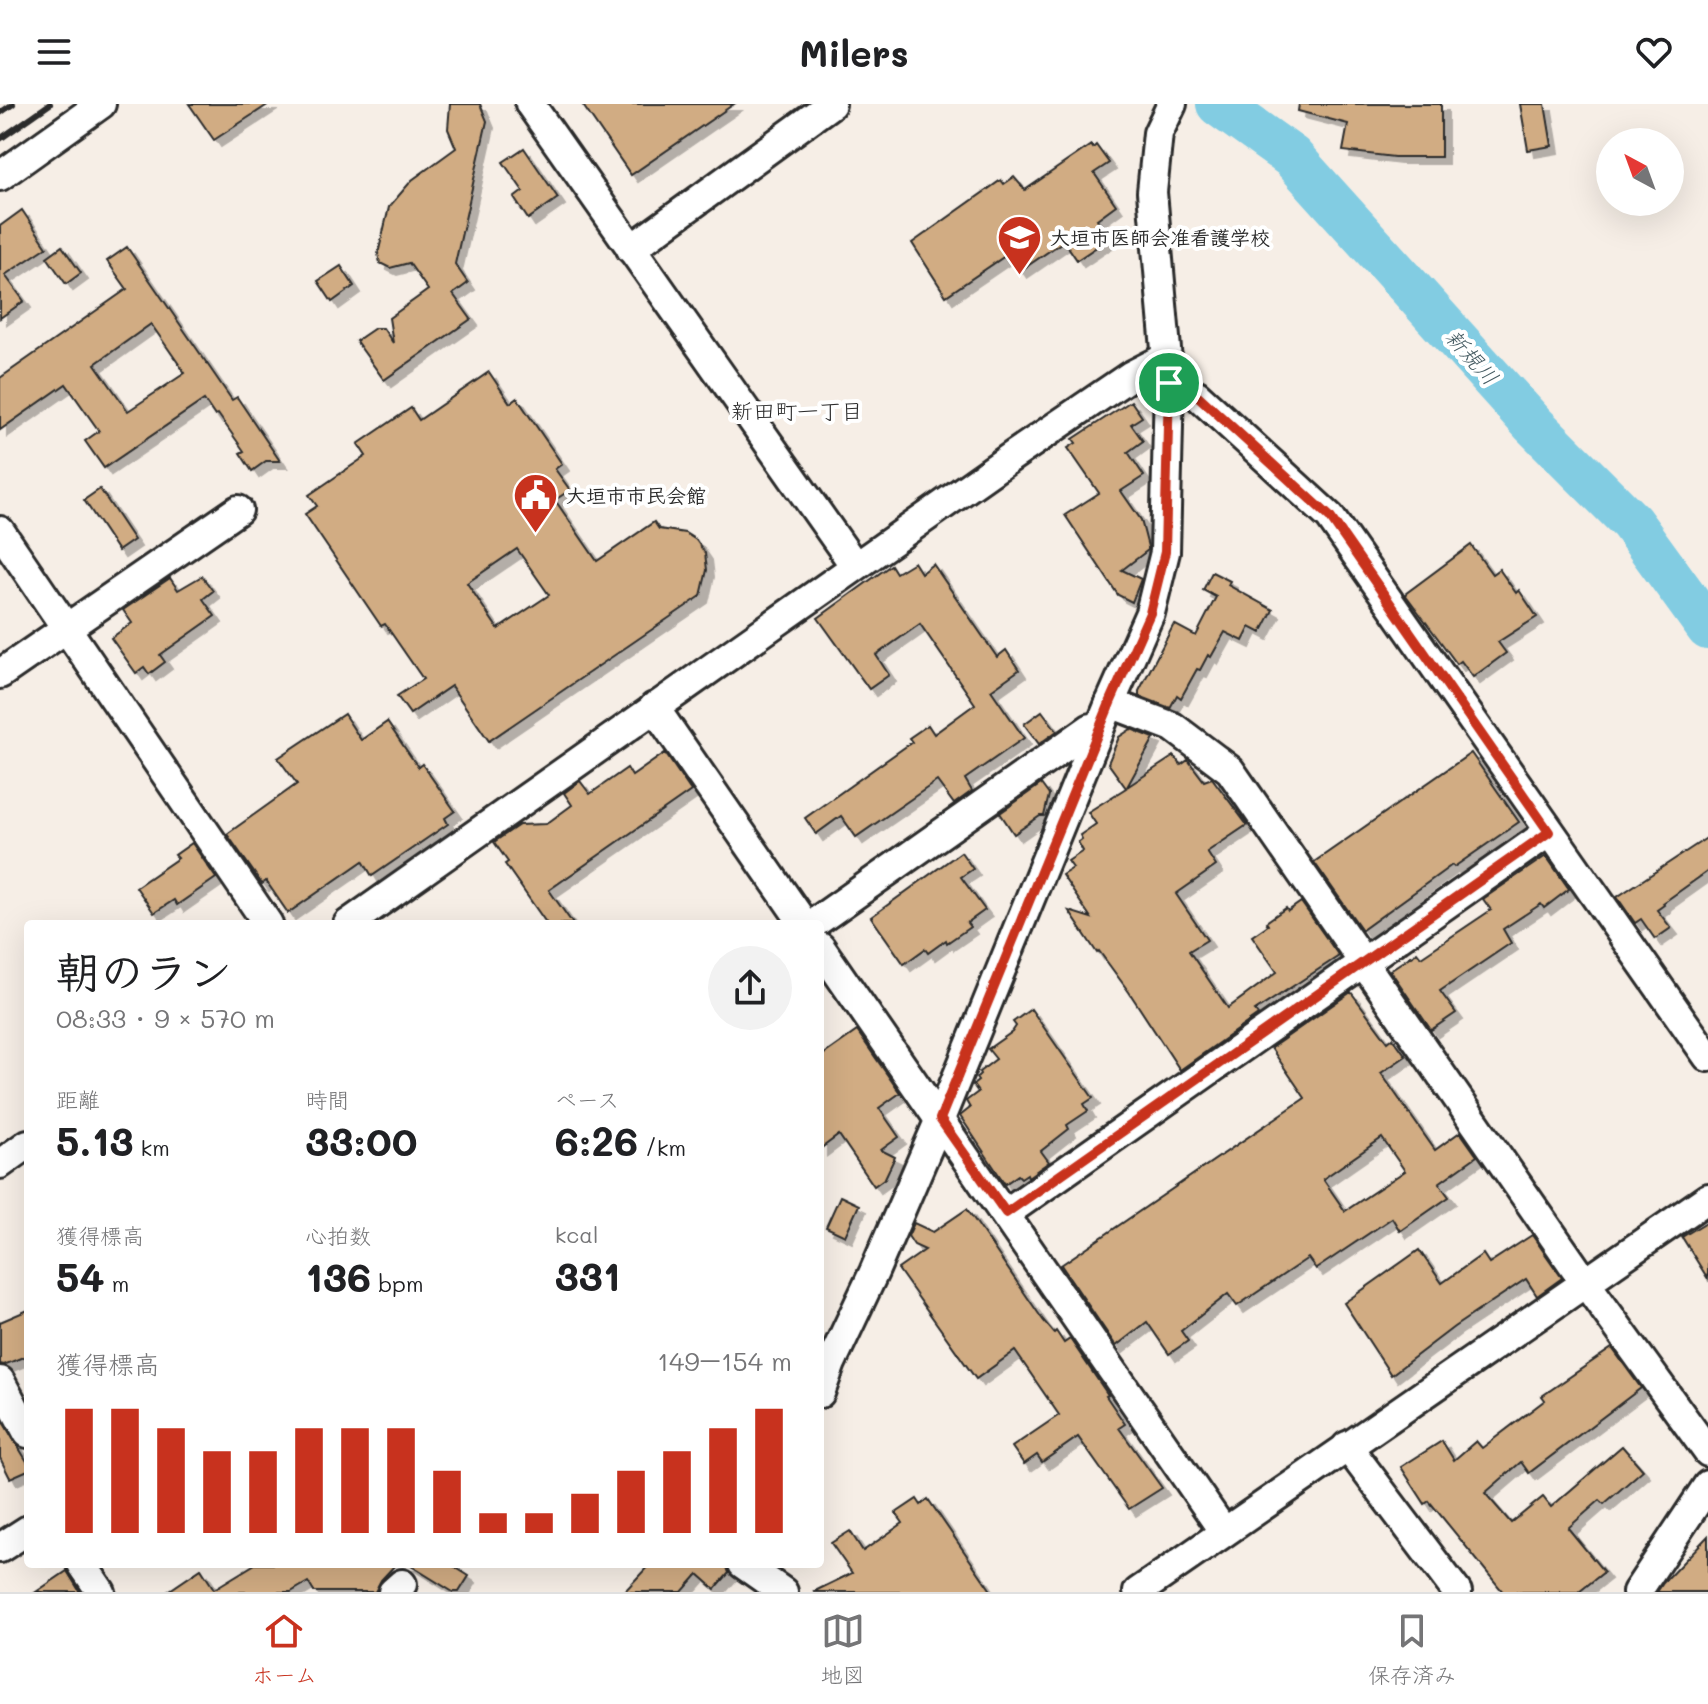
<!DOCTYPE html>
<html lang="ja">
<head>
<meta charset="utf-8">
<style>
	body { margin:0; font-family:Mali,"Klee One",sans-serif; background:#f2f2f2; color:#202124; height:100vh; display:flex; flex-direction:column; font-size:30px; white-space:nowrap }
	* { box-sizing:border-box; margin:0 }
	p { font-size:26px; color:#757577 }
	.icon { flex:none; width:44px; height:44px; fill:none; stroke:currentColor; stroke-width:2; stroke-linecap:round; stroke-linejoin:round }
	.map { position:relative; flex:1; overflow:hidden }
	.sheet { position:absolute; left:24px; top:816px; width:800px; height:648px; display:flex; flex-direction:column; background:#fff; border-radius:8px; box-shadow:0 8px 32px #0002 }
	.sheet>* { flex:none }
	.needle { width:52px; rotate:319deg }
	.tools { position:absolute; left:1596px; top:24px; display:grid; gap:16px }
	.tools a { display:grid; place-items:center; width:88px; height:88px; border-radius:50%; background:#fff; box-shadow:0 8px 32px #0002; font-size:40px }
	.pin { position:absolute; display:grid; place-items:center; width:68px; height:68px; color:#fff; margin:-34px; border:4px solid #fff; border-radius:50%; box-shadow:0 2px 8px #0007 }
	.round { display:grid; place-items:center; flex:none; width:84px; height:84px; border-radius:42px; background:#f2f2f2 }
	.head { display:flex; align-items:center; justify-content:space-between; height:136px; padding:0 32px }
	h1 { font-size:44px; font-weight:800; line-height:60px }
	.stats { display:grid; grid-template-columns:repeat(3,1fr); gap:12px; height:136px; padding:8px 32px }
	.stats div { display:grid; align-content:center }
	.stats b { font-size:40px; font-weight:800 }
	.stats small { font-size:22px; font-weight:400 }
	.stats p { font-size:22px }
	.chart { height:224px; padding:16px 32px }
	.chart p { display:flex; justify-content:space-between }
	.chart svg { width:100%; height:144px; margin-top:8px; stroke:#c8321e; stroke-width:6 }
	header { display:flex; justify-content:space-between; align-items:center; height:104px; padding:0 32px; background:#fff; font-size:36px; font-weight:800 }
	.menu { display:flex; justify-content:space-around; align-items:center; height:112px; border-top:2px solid #e0e0e0; background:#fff; font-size:22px; color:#757577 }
	.menu a { display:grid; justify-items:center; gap:4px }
	.menu .current { color:#c8321e }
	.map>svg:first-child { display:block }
</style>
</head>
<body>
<header><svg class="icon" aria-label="menu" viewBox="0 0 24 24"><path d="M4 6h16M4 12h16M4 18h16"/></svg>Milers<svg class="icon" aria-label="heart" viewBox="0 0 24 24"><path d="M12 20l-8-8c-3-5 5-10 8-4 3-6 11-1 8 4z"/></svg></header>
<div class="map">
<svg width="1708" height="1488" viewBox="0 0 1708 1488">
	<defs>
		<filter id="shadow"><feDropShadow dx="7" dy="7" stdDeviation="0" flood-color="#0004"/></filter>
	</defs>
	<rect width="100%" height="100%" fill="#f6eee6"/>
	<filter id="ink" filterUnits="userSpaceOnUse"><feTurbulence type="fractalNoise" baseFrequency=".0125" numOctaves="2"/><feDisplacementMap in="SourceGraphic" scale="16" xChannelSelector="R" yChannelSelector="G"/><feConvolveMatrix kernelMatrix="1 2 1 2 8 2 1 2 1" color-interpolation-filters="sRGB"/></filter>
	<g filter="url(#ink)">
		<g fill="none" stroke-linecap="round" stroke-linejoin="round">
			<path stroke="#82cce2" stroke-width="44" d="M1218 0 1292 53 1533 320 1631 418 1708 524"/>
		</g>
		<g fill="#d1ac83" stroke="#2b2b2b" stroke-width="2" fill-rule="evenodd" filter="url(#shadow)">
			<path d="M189 0H269L214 36Z"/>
			<path d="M450 0H480L487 17 455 160 468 179 453 190 471 215 384 276 356 237 375 224H383L393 239 389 214 428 186 409 159 390 164 380 159 378 150 389 103 412 76 456 44 448 25Z"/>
			<path d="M582 0H734L631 71Z"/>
			<path d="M1299 0H1441V53H1394L1343 47 1348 20 1298 7Z"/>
			<path d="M1520 0H1545L1552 42 1528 46Z"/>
			<path d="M1091 41 1093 44 1096 41 1109 59 1094 69 1116 101 1097 115 1110 134 1077 156 1064 137 1020 167 1008 150 946 192 912 139 1001 76 1004 80 1014 73 1025 86Z"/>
			<path d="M524 44 558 94 528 115 514 94 523 87 503 58Z"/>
			<path d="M22 106 47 143 5 171 24 197 0 214V122Z"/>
			<path d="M62 142 81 169 66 180 47 153Z"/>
			<path d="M127 143 232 296 237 293 280 357H266L252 367 240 349 244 347 218 310 215 312 204 296 104 364 85 337 99 327 66 280 0 326V274L127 185 107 157ZM151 220 185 269 128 307 95 260Z"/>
			<path d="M341 162 354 182 332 198 318 177Z"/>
			<path d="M489 268 510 299 517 294 562 360 555 365 570 386 555 396 597 457 654 418 659 425 685 429 696 436 705 449 707 466 701 492 489 637 451 582 410 610 397 592 423 575 385 520 381 522 305 410 317 402 309 391 366 352 358 340 411 304 419 316ZM517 445 549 491 498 525 467 479Z"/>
			<path d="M1131 297 1142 313 1131 320 1143 337 1128 348 1144 372 1121 387 1141 416 1148 443V446L1122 466 1141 475 1132 498 1118 491 1065 411 1099 389 1068 344 1076 339 1073 335Z"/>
			<path d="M100 385 134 436 118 447 84 396Z"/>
			<path d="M1471 441 1492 470 1499 465 1516 489 1519 486 1537 513 1498 538 1506 549 1473 573 1461 557 1457 560 1405 490Z"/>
			<path d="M914 458 921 469 933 460 997 553 1006 546 1019 566 991 586 1024 634 965 675 972 687 954 700 937 677 856 733 841 712 816 730 805 714 912 638 909 634 928 621 934 630 975 600 920 520 876 551 889 571 869 585 818 514 891 461 896 469Z"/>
			<path d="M1212 468 1230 477 1228 481 1273 506 1261 529 1250 523 1243 537 1225 528 1211 553 1208 551 1200 566 1197 565 1181 594 1177 591 1170 604 1139 592V587L1174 520 1196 532 1216 493 1203 486Z"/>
			<path d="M202 472 213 487 203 495 215 512 160 551 165 558 149 570 144 563 136 569 111 534 132 519 123 506 170 474 178 486Z"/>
			<path d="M1042 607 1057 627 1039 640 1024 620Z"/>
			<path d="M344 610 361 636 387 618 418 663 422 660 455 707 445 714 448 720 372 772 363 757 288 809 266 777 262 780 227 730 297 680 278 654Z"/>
			<path d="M1131 625 1154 634 1127 683 1174 652 1181 661 1188 656 1204 677 1212 674 1247 721 1207 748 1216 762 1176 790 1207 836 1189 847 1228 904 1277 868 1252 832 1268 821 1266 818 1286 804 1288 807 1301 798 1339 852 1255 907 1258 911 1180 966 1129 888 1099 847 1097 849 1069 807 1091 814 1062 771 1073 764 1068 757 1083 747 1078 738 1082 735 1080 731 1096 720 1088 708 1126 684 1108 659 1119 633Z"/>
			<path d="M665 649 691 687 549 786 573 820H547L505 760 508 758 494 738 519 721 546 720 572 701 564 689 580 677 590 690 627 664 632 672Z"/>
			<path d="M1471 649 1519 718 1454 763 1452 761 1362 826 1314 758Z"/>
			<path d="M1041 680 1049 691 1044 712H1040L1014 730 1000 709Z"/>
			<path d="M1708 733V767L1663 799 1664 801 1657 806 1671 824 1655 835 1641 815 1635 819 1617 793Z"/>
			<path d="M192 739 216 774 177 801 174 796 154 809 136 783 178 754 175 751Z"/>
			<path d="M961 748 973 765 961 773 985 806 967 819 970 823 947 839 946 836 928 849 925 845 904 860 871 813Z"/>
			<path d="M1546 752 1569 785 1544 804 1541 800 1503 825 1511 839 1440 887 1456 909 1431 926 1390 866 1417 848 1421 853 1491 806 1483 795Z"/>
			<path d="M1351 888 1388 938 1393 934 1406 952 1381 969 1435 1046 1460 1028 1477 1052 1439 1079 1449 1093 1400 1127 1392 1114 1316 1165 1308 1154 1237 1202 1228 1190 1181 1227 1188 1237 1169 1250 1147 1218 1116 1242 1061 1161 1305 994 1271 944ZM1382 1034 1405 1067 1345 1107 1323 1075Z"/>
			<path d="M1031 905 1093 994 1084 1000 1088 1007 1067 1021 1069 1025 1041 1047 1049 1058 1028 1073 1027 1070 1021 1074 1018 1071 1005 1080 960 1012 970 1004 966 997 978 988 973 981 978 977 976 974 980 970 979 968 996 955 988 945 1012 928 1016 922 1013 918Z"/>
			<path d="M857 927 900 989 879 1004 899 1033 881 1046 895 1053 885 1074 874 1082 839 1031 820 1045V953Z"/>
			<path d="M840 1092 859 1101 845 1132 826 1123Z"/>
			<path d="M967 1105 1043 1216 1054 1229 1056 1227 1064 1239 1070 1235 1108 1291 1106 1292 1125 1320 1119 1324 1162 1384 1129 1405 1078 1333 1042 1358 1037 1351 1024 1360 1012 1343 1059 1311 1015 1247 976 1275 898 1165 925 1146 914 1141 908 1132 914 1119 933 1128Z"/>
			<path d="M1708 1117V1175L1682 1133Z"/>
			<path d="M1532 1131 1562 1174 1537 1192 1526 1175 1454 1223 1391 1271 1344 1199 1419 1146 1442 1179 1483 1150 1489 1159Z"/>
			<path d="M28 1206V1251L4 1261 0 1260V1218Z"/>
			<path d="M1612 1244 1641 1284 1529 1369 1521 1358 1485 1389 1511 1419 1543 1393 1551 1403 1622 1342 1643 1366 1604 1400 1600 1396 1568 1424 1604 1468 1579 1488H1503L1429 1397 1425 1400 1401 1363 1442 1337 1454 1356 1476 1337 1482 1344 1545 1296 1542 1292Z"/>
			<path d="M0 1313 28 1359V1366L10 1374 0 1354Z"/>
			<path d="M917 1395 921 1401 928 1395 992 1488H813L852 1469 831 1439 850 1427 863 1447 903 1419 896 1409Z"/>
			<path d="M1708 1432V1488H1657L1663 1479Z"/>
			<path d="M255 1460H396L381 1476 375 1488H314L308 1478 291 1488H167L201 1465 214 1485Z"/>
			<path d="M408 1460H450L469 1472 459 1488H453Z"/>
			<path d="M650 1460H726L729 1469 715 1485 698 1470 682 1488H624Z"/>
			<path d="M67 1467 80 1488H36Z"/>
		</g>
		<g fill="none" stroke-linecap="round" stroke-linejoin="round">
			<defs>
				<g id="minor">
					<path d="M530 0 855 462"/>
					<path d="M0 72 101 0"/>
					<path d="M631 145 831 0"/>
					<path d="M1169 279 1197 291 1330 413 1708 953"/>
					<path d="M0 427 268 820"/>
					<path d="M0 570 238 406"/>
					<path d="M1110 599 1173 623 1230 666 1585 1178 1708 1348"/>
					<path d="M654 603 804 820"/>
					<path d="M348 820 1014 351 1130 272 1167 253"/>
					<path d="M813 820 1091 624 1099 625"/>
					<path d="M820 843 1224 1428"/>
					<path d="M0 1060 28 1040"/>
					<path d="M1006 1109 1549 728"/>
					<path d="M0 1277 28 1329"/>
					<path d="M820 1289 831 1259 874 1168 940 1015 1110 599 1150 509 1165 448 1169 279 1152 88 1158 29 1172 0"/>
					<path d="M1347 1342 1457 1488"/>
					<path d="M0 1444 28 1426"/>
					<path d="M82 1460 101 1488"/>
					<path d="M743 1460 783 1488"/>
					<path d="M393 1488 402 1480"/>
					<path d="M1138 1488 1708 1094"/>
					<path d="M1637 1488 1708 1381"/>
				</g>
			</defs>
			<use href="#minor" stroke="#2b2b2b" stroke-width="34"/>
			<use href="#minor" stroke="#fff" stroke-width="28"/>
			<g stroke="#2b2b2b" stroke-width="6">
				<path d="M0 9 13 0"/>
				<path d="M0 35 50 0"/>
			</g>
		</g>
	</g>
	<g fill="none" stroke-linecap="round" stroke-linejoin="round" filter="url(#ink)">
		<defs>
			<path id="route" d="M1169 279 1197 291 1330 413 1549 728 1006 1109 940 1015 1110 599 1150 509 1165 448Z"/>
		</defs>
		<use href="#route" stroke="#fff" stroke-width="16"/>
		<use href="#route" stroke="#c8321e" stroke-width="10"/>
	</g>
	<defs>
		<symbol id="school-pin" viewBox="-11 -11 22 30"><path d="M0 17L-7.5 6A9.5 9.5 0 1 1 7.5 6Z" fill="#c8321e" stroke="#fff"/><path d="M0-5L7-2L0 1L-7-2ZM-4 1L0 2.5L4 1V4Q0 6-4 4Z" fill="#fff"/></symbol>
		<symbol id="civic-pin" viewBox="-11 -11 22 30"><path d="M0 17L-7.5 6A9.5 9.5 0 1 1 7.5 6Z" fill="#c8321e" stroke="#fff"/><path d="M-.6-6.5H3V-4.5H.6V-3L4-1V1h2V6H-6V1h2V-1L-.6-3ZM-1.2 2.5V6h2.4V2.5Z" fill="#fff"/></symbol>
	</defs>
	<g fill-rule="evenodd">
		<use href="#school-pin" x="994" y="108" width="51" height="69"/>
		<use href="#civic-pin" x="510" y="366" width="51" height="69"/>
	</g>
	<g text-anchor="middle" stroke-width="8" stroke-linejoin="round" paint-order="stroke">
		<g font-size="20" font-weight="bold" fill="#2b2b2b" stroke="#fff" text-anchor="start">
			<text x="1050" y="141">大垣市医師会准看護学校</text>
			<text x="566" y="399">大垣市市民会館</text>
		</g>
		<g font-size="22" font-style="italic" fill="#455b62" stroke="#fff">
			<text transform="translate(1472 253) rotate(48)" y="8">新規川</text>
		</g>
		<g font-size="22" fill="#2b2b2b" stroke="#fff">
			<text x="797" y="315">新田町一丁目</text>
		</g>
	</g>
</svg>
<div class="tools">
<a><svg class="needle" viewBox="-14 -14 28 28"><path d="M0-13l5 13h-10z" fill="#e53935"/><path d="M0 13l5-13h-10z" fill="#757577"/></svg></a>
</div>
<div class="pin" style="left:1169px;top:279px;background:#1e9e55"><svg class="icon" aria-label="arrive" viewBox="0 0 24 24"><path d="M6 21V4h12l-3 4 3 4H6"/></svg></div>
<section class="sheet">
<div class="head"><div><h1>朝のラン</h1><p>08:33 · 9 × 570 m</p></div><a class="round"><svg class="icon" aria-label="share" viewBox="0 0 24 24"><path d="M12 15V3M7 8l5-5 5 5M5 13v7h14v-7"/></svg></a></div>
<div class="stats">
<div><p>距離</p><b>5.13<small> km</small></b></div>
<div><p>時間</p><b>33:00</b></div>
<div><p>ペース</p><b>6:26<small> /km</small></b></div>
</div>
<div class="stats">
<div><p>獲得標高</p><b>54<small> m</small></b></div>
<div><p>心拍数</p><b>136<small> bpm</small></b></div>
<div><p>kcal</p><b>331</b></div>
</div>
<div class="chart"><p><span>獲得標高</span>149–154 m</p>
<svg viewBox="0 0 160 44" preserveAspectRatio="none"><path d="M5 44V6M15 44V6M25 44V12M35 44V19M45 44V19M55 44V12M65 44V12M75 44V12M85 44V25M95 44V38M105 44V38M115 44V32M125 44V25M135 44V19M145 44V12M155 44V6"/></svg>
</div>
</section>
</div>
<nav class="menu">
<a class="current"><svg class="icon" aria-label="home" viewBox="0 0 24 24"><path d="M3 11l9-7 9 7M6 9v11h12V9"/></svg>ホーム</a>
<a><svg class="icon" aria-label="map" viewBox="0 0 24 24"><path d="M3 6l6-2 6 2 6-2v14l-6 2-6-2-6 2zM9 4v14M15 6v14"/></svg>地図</a>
<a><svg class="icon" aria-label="saved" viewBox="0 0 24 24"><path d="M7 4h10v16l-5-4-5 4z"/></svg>保存済み</a>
</nav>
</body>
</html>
